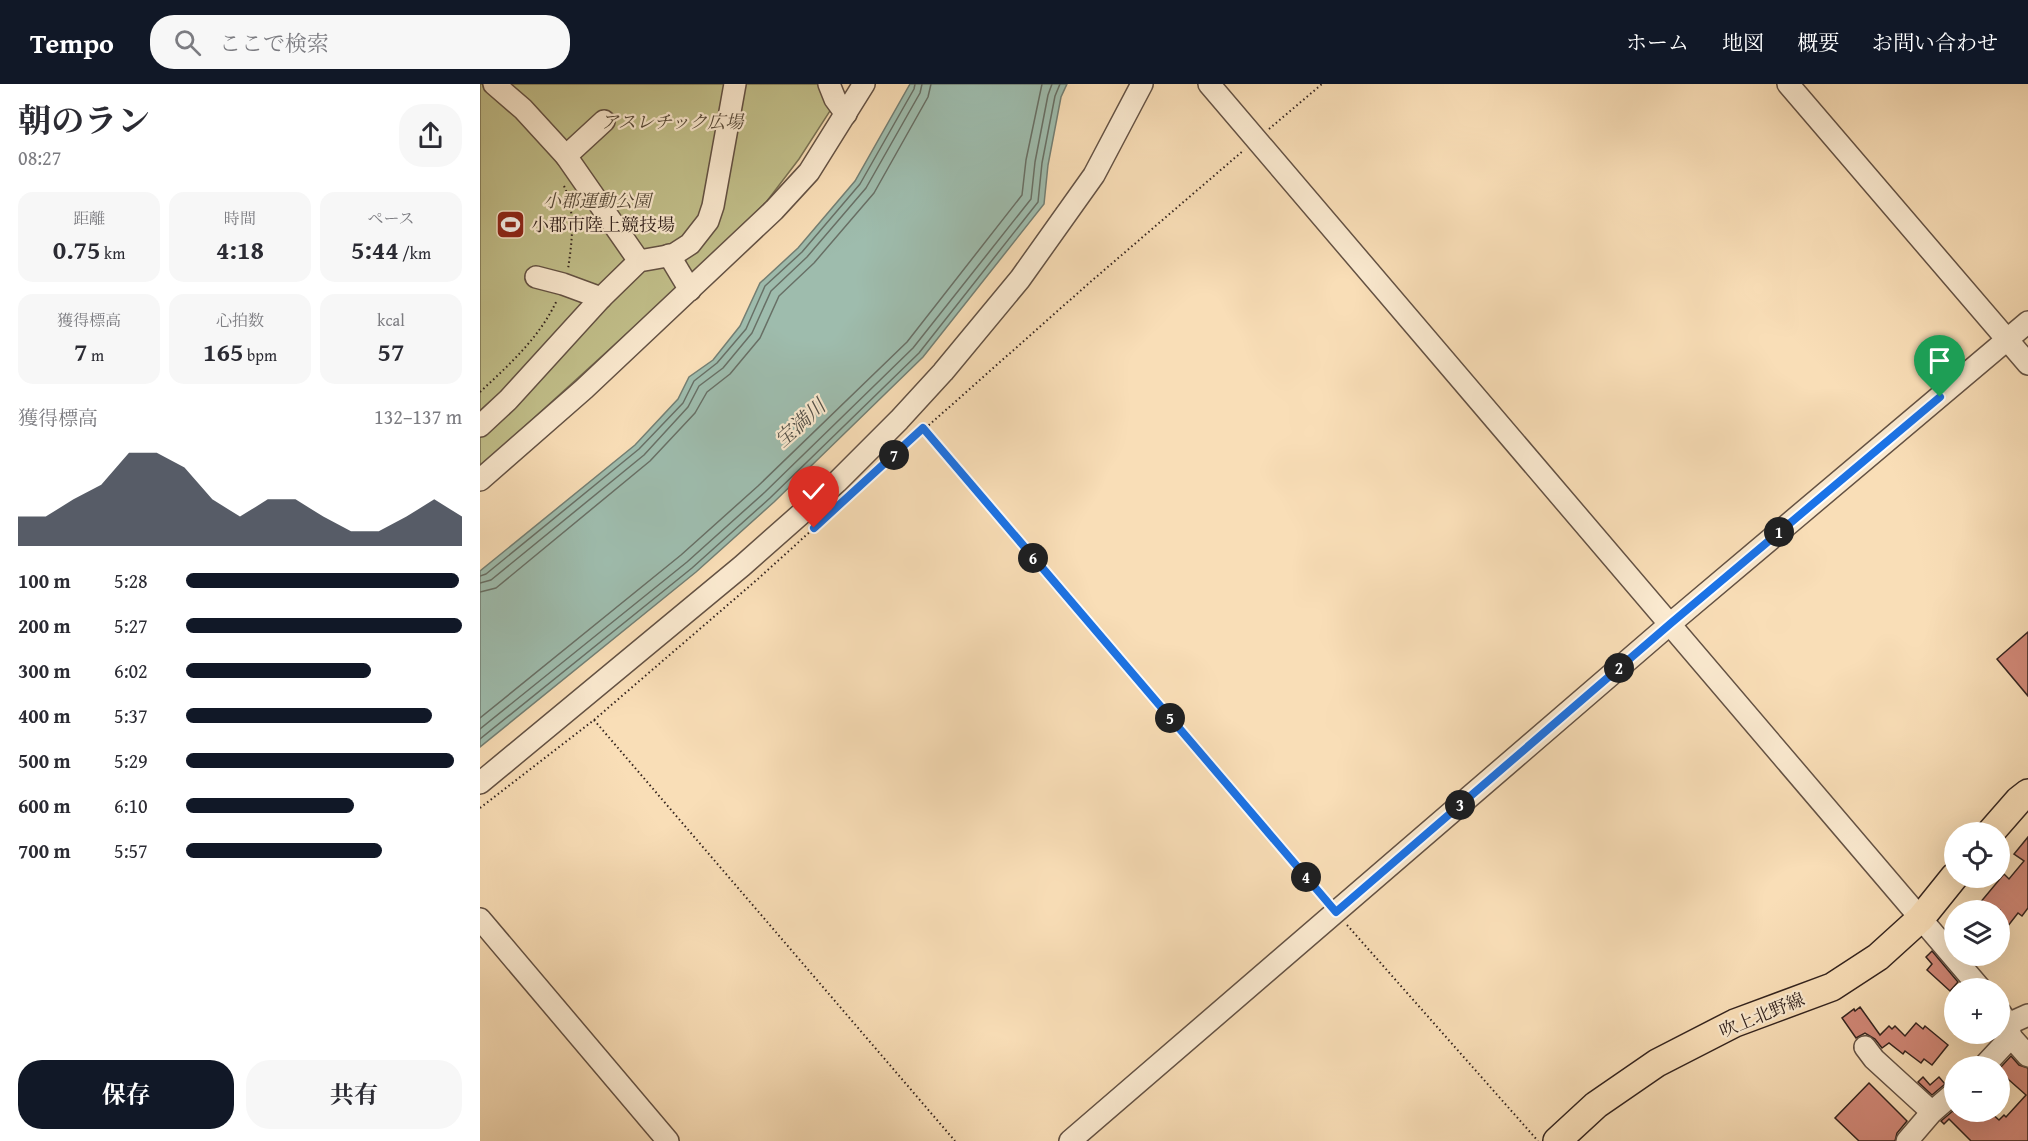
<!DOCTYPE html>
<html lang="ja">
<head>
<meta charset="utf-8">
<style>
	body { margin:0; font-family:"Gentium Book Plus","Noto Serif JP",serif; background:#f7f7f7; color:#2b2b33; height:100vh; display:flex; flex-direction:column; font-size:22px; white-space:nowrap }
	* { box-sizing:border-box; margin:0 }
	p { font-size:20px; color:#7c7c81 }
	.icon { flex:none; width:33px; height:33px; fill:none; stroke:currentColor; stroke-width:2; stroke-linecap:round; stroke-linejoin:round }
	.map { position:relative; flex:1; overflow:hidden }
	.side { display:flex; flex-direction:column; background:#fff; width:480px }
	.side>* { flex:none }
	.fabs { position:absolute; left:1464px; top:738px; display:grid; gap:12px }
	.fabs a { display:grid; place-items:center; width:66px; height:66px; border-radius:50%; background:#fff; box-shadow:0 6px 24px #0002; font-size:30px }
	.pin { position:absolute; display:grid; place-items:center; width:51px; height:51px; color:#fff; margin:-62px -26px; border-radius:50% 50% 50% 0; rotate:-45deg; box-shadow:0 0 6px #0007 }
	.pin .icon { rotate:45deg }
	.km { position:absolute; width:30px; height:30px; margin:-15px; border-radius:50%; background:#222; color:#fff; font-size:16px; line-height:30px; text-align:center }
	.round { display:grid; place-items:center; flex:none; width:63px; height:63px; border-radius:24px; background:#f7f7f7 }
	.summary { display:flex; align-items:center; justify-content:space-between; height:102px; padding:0 18px }
	h1 { font-size:33px; font-weight:700; line-height:45px }
	.figures { display:grid; grid-template-columns:repeat(3,1fr); gap:9px; height:102px; padding:6px 18px }
	.figures div { display:grid; align-content:center; border-radius:15px; background:#f7f7f7; text-align:center }
	.figures b { font-size:26px; font-weight:700 }
	.figures small { font-size:16px; font-weight:400 }
	.figures p { font-size:16px }
	.chart { height:168px; padding:12px 18px }
	.chart p { display:flex; justify-content:space-between }
	.chart svg { width:100%; height:108px; margin-top:6px; fill:#111827; opacity:.7 }
	.primary-button { display:flex; gap:12px; margin-top:auto; padding:12px 18px }
	.primary-button a { flex:1; height:69px; border-radius:24px; background:#111827; color:#fff; font-size:24px; font-weight:700; line-height:69px; text-align:center }
	.primary-button a+a { background:#f7f7f7; color:#2b2b33 }
	ul { padding:0 18px; list-style:none; font-size:20px }
	li { display:grid; grid-template-columns:96px 72px 1fr; align-items:center; height:45px }
	li i { height:15px; border-radius:8px; background:#111827 }
	header { display:flex; align-items:center; gap:36px; box-sizing:border-box; height:84px; padding:0 30px; background:#111827; color:#fff }
	header strong { font-size:28px }
	nav { display:flex; gap:33px; margin-inline-start:auto; font-size:21px }
	.search { width:420px; height:54px; background:#f7f7f7; display:flex; align-items:center; gap:15px; box-sizing:border-box; padding:0 21px; border-radius:24px; color:#7c7c81; font-size:22px }
	main { display:flex; flex:1; min-height:0 }
	.map>svg:first-child { display:block }
</style>
</head>
<body>
<header>
<strong>Tempo</strong>
<div class="search"><svg class="icon" aria-label="search" viewBox="0 0 24 24"><circle cx="10" cy="10" r="6"/><path d="M15 15l6 6"/></svg>ここで検索</div>
<nav><a>ホーム</a><a>地図</a><a>概要</a><a>お問い合わせ</a></nav>
</header>
<main>
<section class="side">
<div class="summary"><div><h1>朝のラン</h1><p>08:27</p></div><a class="round"><svg class="icon" aria-label="share" viewBox="0 0 24 24"><path d="M12 15V3M7 8l5-5 5 5M5 13v7h14v-7"/></svg></a></div>
<div class="figures">
<div><p>距離</p><b>0.75<small> km</small></b></div>
<div><p>時間</p><b>4:18</b></div>
<div><p>ペース</p><b>5:44<small> /km</small></b></div>
</div>
<div class="figures">
<div><p>獲得標高</p><b>7<small> m</small></b></div>
<div><p>心拍数</p><b>165<small> bpm</small></b></div>
<div><p>kcal</p><b>57</b></div>
</div>
<div class="chart"><p><span>獲得標高</span>132–137 m</p>
<svg viewBox="0 0 160 44" preserveAspectRatio="none"><path d="M0 44V32L10 32L20 25L30 19L40 6L50 6L60 12L70 25L80 32L90 25L100 25L110 32L120 38L130 38L140 32L150 25L160 32V44z"/></svg>
</div>
<ul>
<li><b>100 m</b>5:28<i style="width:99%"></i></li>
<li><b>200 m</b>5:27<i style="width:100%"></i></li>
<li><b>300 m</b>6:02<i style="width:67%"></i></li>
<li><b>400 m</b>5:37<i style="width:89%"></i></li>
<li><b>500 m</b>5:29<i style="width:97%"></i></li>
<li><b>600 m</b>6:10<i style="width:61%"></i></li>
<li><b>700 m</b>5:57<i style="width:71%"></i></li>
</ul>
<div class="primary-button"><a>保存</a><a>共有</a></div>
</section>
<div class="map">
<svg width="1548" height="1057" viewBox="0 0 1548 1057">
	<rect width="100%" height="100%" fill="#f9deb7"/>
	<filter id="stains"><feTurbulence type="fractalNoise" baseFrequency=".00333" numOctaves="4"/><feColorMatrix values="0 0 0 0 .2 0 0 0 0 .09 0 0 0 0 .02 0 0 0 .5 -.17"/></filter>
	<radialGradient id="worn" r=".72"><stop offset=".6" stop-color="#630" stop-opacity="0"/><stop offset="1" stop-color="#630" stop-opacity=".3"/></radialGradient>
	<path fill="#c2c08b" stroke="#7a7254" stroke-width="1.5" d="M0 0H342L350 27 319 75 287 117 209 193 0 383Z"/>
	<path fill="#9ebcad" stroke="#737f74" stroke-width="1.5" d="M430 0H587L581 13 568 81 564 120 443 273 294 418 216 488 0 663V487L155 361 198 315 209 293 233 276 260 242 280 199 318 164 375 97Z"/>
	<g fill="none" stroke-linecap="round" stroke-linejoin="round">
		<g stroke="#687066" stroke-width="1.5">
			<path d="M0 492 6 490 159 365 203 319 214 297 237 279 266 245 285 202 322 168 380 100 434 5 435 0"/>
			<path d="M0 499 11 496 164 371 208 323 219 302 243 284 272 249 291 207 327 173 386 104 440 9 442 0"/>
			<path d="M0 508 16 504 170 377 215 329 227 308 250 290 280 254 299 212 334 179 394 109 448 13 451 0"/>
			<path d="M0 634 201 471 278 402 427 258 542 111 546 76 562 0"/>
			<path d="M0 645 207 478 285 408 433 264 551 115 555 78 568 11 572 0"/>
			<path d="M0 655 212 484 290 414 439 269 558 118 562 79 575 12 580 0"/>
		</g>
	</g>
	<g fill="#d28878" stroke="#33231e" stroke-width="1.5">
		<path d="M1548 548V612L1517 575Z"/>
		<path d="M1548 753V824L1542 832 1538 829 1520 852V826H1494L1524 790 1529 795 1544 777 1534 770Z"/>
		<path d="M1452 867 1478 898 1470 907 1447 886 1452 880 1446 873Z"/>
		<path d="M1380 923 1400 951 1409 942 1412 945 1415 942 1425 952 1436 939 1443 945 1445 942 1468 961 1452 981 1444 975 1441 979 1425 967 1423 970 1409 959 1402 964 1395 955 1385 949 1376 954 1362 934 1374 925 1375 927Z"/>
		<path d="M1531 972 1539 981 1548 984V1057H1491L1469 1035 1464 1040 1461 1037 1474 1026V1028H1510L1519 1036 1524 1031 1526 1033 1546 1011 1520 988V984Z"/>
		<path d="M1443 993 1450 1001 1459 993 1465 1000 1452 1011 1438 998Z"/>
		<path d="M1389 999 1427 1037 1417 1049 1415 1057H1379L1355 1034Z"/>
	</g>
	<g fill="none" stroke-linecap="round" stroke-linejoin="round">
		<defs>
			<g id="minor">
				<path d="M14 0 43 25 86 72 159 177"/>
				<path d="M349 0 355 15 366 30"/>
				<path d="M729 0 1500 904"/>
				<path d="M1308 0 1548 280"/>
				<path d="M86 72 124 37"/>
				<path d="M189 171 210 206"/>
				<path d="M56 193 83 200 121 214"/>
				<path d="M0 342 28 316 121 214 159 177 193 171 210 160 228 137 233 122 255 0"/>
				<path d="M0 396 104 305 294 126 329 88 384 0"/>
				<path d="M0 699 262 482 357 398 419 336 463 288 540 195 614 91 662 0"/>
				<path d="M0 835 188 1057"/>
				<path d="M1520 928 1528 940 1531 953 1548 972"/>
				<path d="M1528 940 1548 931"/>
				<path d="M1385 963 1394 975 1452 1028"/>
				<path d="M1504 982 1531 953"/>
				<path d="M590 1057 1190 540 1548 238"/>
				<path d="M1427 1057 1452 1028 1474 1009"/>
			</g>
			<g id="major">
				<path d="M1511 748 1539 716 1548 709"/>
				<path d="M1077 1057 1116 1021 1177 979 1255 939 1352 903 1398 873 1441 834 1474 793"/>
			</g>
		</defs>
		<use href="#minor" stroke="#645244" stroke-width="24"/>
		<use href="#major" stroke="#33231e" stroke-width="30"/>
		<g stroke="#33231e" stroke-width="2" stroke-dasharray="1.5 3" stroke-linecap="butt">
			<path d="M789 45 842 0"/>
			<path d="M84 102C96 128 92 158 88 185"/>
			<path d="M0 308C30 280 60 253 77 216"/>
			<path d="M443 344 843 814"/>
			<path d="M378 404 608 200 764 66"/>
			<path d="M114 636 475 1057"/>
			<path d="M0 724 114 636 279 494 343 436"/>
			<path d="M867 841 1058 1057"/>
		</g>
		<use href="#minor" stroke="#fbead0" stroke-width="21"/>
		<use href="#major" stroke="#f9deb7" stroke-width="27"/>
	</g>
	<g fill="none" stroke-linecap="round" stroke-linejoin="round">
		<defs>
			<path id="route" d="M334 444 443 344 856 828 1190 540 1460 313"/>
		</defs>
		<use href="#route" stroke="#fff" stroke-width="12"/>
		<use href="#route" stroke="#1a73e8" stroke-width="8"/>
	</g>
	<defs>
		<symbol id="stadium-square" viewBox="-11 -11 22 22"><rect x="-9" y="-9" width="18" height="18" rx="4" fill="#8f2418" stroke="#fbead0"/><path d="M0-5a6.5 5 0 1 0 0 10a6.5 5 0 1 0 0-10ZM-3.5-1.8h7v3.6h-7Z" fill="#fff"/></symbol>
	</defs>
	<g fill-rule="evenodd">
		<use href="#stadium-square" x="14" y="124" width="33" height="33"/>
	</g>
	<g text-anchor="middle" stroke-width="4.5" stroke-linejoin="round" paint-order="stroke">
		<g font-size="18" font-style="italic" fill="#574a39" stroke="#fbead0">
			<text x="192" y="44">アスレチック広場</text>
			<text x="117" y="123">小郡運動公園</text>
		</g>
		<g font-size="18" fill="#33231e" stroke="#fbead0" text-anchor="start">
			<text x="51" y="147">小郡市陸上競技場</text>
		</g>
		<g font-size="18" fill="#33231e" stroke="#fbead0">
			<text transform="translate(1282 931) rotate(-22)" y="6">吹上北野線</text>
		</g>
		<g font-size="20" font-style="italic" fill="#535149" stroke="#fbead0">
			<text transform="translate(320 339) rotate(-42)" y="7">宝満川</text>
		</g>
	</g>
	<rect width="100%" height="100%" filter="url(#stains)"/>
	<rect width="100%" height="100%" fill="url(#worn)"/>
</svg>
<div class="fabs">
<a><svg class="icon" aria-label="locate" viewBox="0 0 24 24"><circle cx="12" cy="12" r="6"/><path d="M12 2v4M12 18v4M2 12h4M18 12h4"/></svg></a>
<a><svg class="icon" aria-label="layers" viewBox="0 0 24 24"><path d="M12 4l9 5-9 5-9-5zM3 14l9 5 9-5"/></svg></a>
<a>+</a>
<a>−</a>
</div>
<div class="pin" style="left:1460px;top:313px;background:#1e9e55"><svg class="icon" aria-label="arrive" viewBox="0 0 24 24"><path d="M6 21V4h12l-3 4 3 4H6"/></svg></div>
<div class="pin" style="left:334px;top:444px;background:#d93025"><svg class="icon" aria-label="check" viewBox="0 0 24 24"><path d="M5 12l5 5 9-10"/></svg></div>
<b class="km" style="left:1299px;top:448px">1</b>
<b class="km" style="left:1139px;top:584px">2</b>
<b class="km" style="left:980px;top:721px">3</b>
<b class="km" style="left:826px;top:793px">4</b>
<b class="km" style="left:690px;top:634px">5</b>
<b class="km" style="left:553px;top:474px">6</b>
<b class="km" style="left:414px;top:371px">7</b>
</div>
</main>
</body>
</html>
